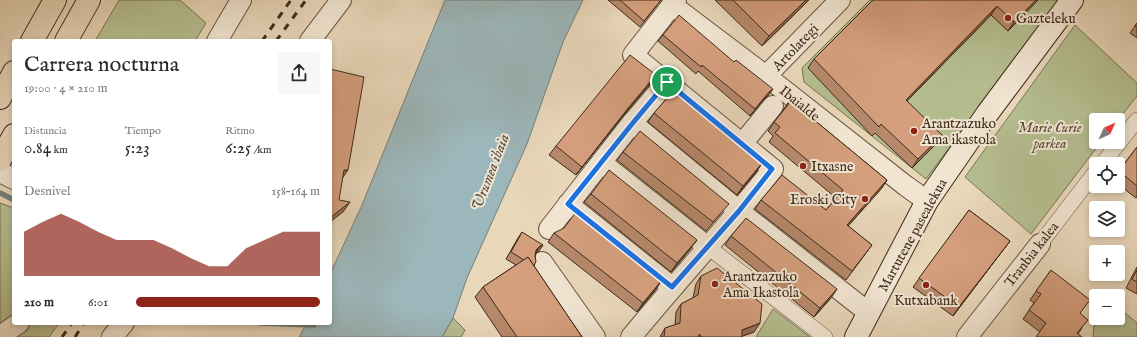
<!DOCTYPE html>
<html lang="es">
<head>
<meta charset="utf-8">
<style>
	body { margin:0; font-family:"IM FELL English",serif; background:#f7f7f7; color:#2b2b33; height:100vh; display:flex; flex-direction:column; font-size:15px; white-space:nowrap }
	* { box-sizing:border-box; margin:0 }
	p { font-size:13px; color:#7c7c81 }
	.icon { flex:none; width:22px; height:22px; fill:none; stroke:currentColor; stroke-width:2; stroke-linecap:round; stroke-linejoin:round }
	.map { position:relative; flex:1; overflow:hidden }
	.side { position:absolute; left:12px; top:39px; width:320px; height:286px; display:flex; flex-direction:column; background:#fff; border-radius:4px; box-shadow:0 2px 6px #0003 }
	.side>* { flex:none }
	.needle { width:26px; rotate:45deg }
	.fabs { position:absolute; left:1089px; top:113px; display:grid; gap:8px }
	.fabs a { display:grid; place-items:center; width:36px; height:36px; border-radius:4px; background:#fff; box-shadow:0 2px 6px #0003; font-size:20px }
	.pin { position:absolute; display:grid; place-items:center; width:34px; height:34px; color:#fff; margin:-17px; border:2px solid #fff; border-radius:50%; box-shadow:0 1px 4px #0007 }
	.round { display:grid; place-items:center; flex:none; width:42px; height:42px; border-radius:4px; background:#f7f7f7 }
	.head { display:flex; align-items:center; justify-content:space-between; height:68px; padding:0 12px }
	h1 { font-size:22px; font-weight:600; line-height:30px }
	.figures { display:grid; grid-template-columns:repeat(3,1fr); gap:6px; height:68px; padding:4px 12px }
	.figures div { display:grid; align-content:center }
	.figures b { font-size:17px; font-weight:600 }
	.figures small { font-size:11px; font-weight:400 }
	.figures p { font-size:11px }
	.chart { height:112px; padding:8px 12px }
	.chart p { display:flex; justify-content:space-between }
	.chart svg { width:100%; height:72px; margin-top:4px; fill:#8f2418; opacity:.7 }
	ul { padding:0 12px; list-style:none; font-size:13px }
	li { display:grid; grid-template-columns:64px 48px 1fr; align-items:center; height:30px }
	li i { height:10px; border-radius:5px; background:#8f2418 }
	.map>svg:first-child { display:block }
</style>
</head>
<body>
<div class="map">
<svg width="1137" height="337" viewBox="0 0 1137 337">
	<rect width="100%" height="100%" fill="#e9d7ba"/>
	<filter id="stains"><feTurbulence type="fractalNoise" baseFrequency=".005" numOctaves="4"/><feColorMatrix values="0 0 0 0 .2 0 0 0 0 .09 0 0 0 0 .02 0 0 0 .5 -.17"/></filter>
	<radialGradient id="worn" r=".72"><stop offset=".6" stop-color="#630" stop-opacity="0"/><stop offset="1" stop-color="#630" stop-opacity=".3"/></radialGradient>
	<g fill="#b5be90" stroke="#797455">
		<path d="M119 0H180L206 23 195 41H95Z"/>
		<path d="M870 0H1059L926 179 804 82 802 68Z"/>
		<path d="M1075 25 1137 83V96L1118 120H1096V142H1101L1031 234 965 177Z"/>
		<path d="M0 203 14 208V323H59L49 337H0Z"/>
		<path d="M1096 307V318H1118V307L1137 323V337H1093Z"/>
		<path d="M773 309 810 337H756Z"/>
		<path d="M453 318 465 330 461 337H442Z"/>
	</g>
	<path fill="#9cb7bb" stroke="#767f7b" d="M445 0H583L563 42 527 144 467 278 453 318 442 337H299L307 323H330V274L362 205Z"/>
	<g fill="none" stroke-linecap="round" stroke-linejoin="round">
		<g stroke="#767f7b" stroke-width="5.5">
			<path d="M0 193 14 200"/>
			<path d="M260 323 314 325"/>
		</g>
		<defs>
			<g id="pedestrian">
				<path d="M1102 164 1137 120"/>
				<path d="M1040 244 1096 171"/>
				<path d="M708 247 825 337"/>
			</g>
			<g id="minor">
				<path d="M672 5 766 76 906 186 927 201"/>
				<path d="M217 41 241 0"/>
				<path d="M310 41 341 0"/>
				<path d="M766 76 840 0"/>
				<path d="M667 82 632 123 739 211 869 313"/>
				<path d="M742 144 773 106"/>
				<path d="M602 163 708 247"/>
				<path d="M0 172 14 179"/>
				<path d="M568 204 672 287"/>
				<path d="M549 229 632 123"/>
				<path d="M542 262 595 337"/>
				<path d="M0 336 19 323"/>
				<path d="M112 337 124 323"/>
				<path d="M631 337C678 280 727 227 773 169L633 55 676 0"/>
				<path d="M967 337 1040 244"/>
			</g>
			<path id="secondary" d="M856 337 927 201 987 114 1072 0"/>
			<g id="motorway">
				<path d="M32 41 55 0"/>
				<path d="M66 41 89 0"/>
				<path d="M0 98 14 72"/>
				<path d="M0 160 14 135"/>
			</g>
		</defs>
		<use href="#pedestrian" stroke="#685542" stroke-width="16"/>
		<use href="#minor" stroke="#685542" stroke-width="22"/>
		<use href="#secondary" stroke="#3d2a1a" stroke-width="24"/>
		<use href="#motorway" stroke="#3d2a1a" stroke-width="24"/>
		<use href="#pedestrian" stroke="#f1e5d2" stroke-width="15"/>
		<use href="#minor" stroke="#f1e5d2" stroke-width="20"/>
		<use href="#secondary" stroke="#f1e5d2" stroke-width="22"/>
		<use href="#motorway" stroke="#e9d7ba" stroke-width="22"/>
		<g stroke="#3d2a1a" stroke-width="3" stroke-dasharray="7 7" stroke-linecap="butt">
			<path d="M262 41 291 0"/>
			<path d="M276 41 306 0"/>
			<path d="M62 337 72 323"/>
			<path d="M75 337 84 323"/>
		</g>
	</g>
	<g fill="#b7896c" stroke="#3d2a1a">
		<path d="M608 0H661L640 27Z"/>
		<path d="M715 0H809L762 46Z"/>
		<path d="M873 0H1038L1008 31 991 15 907 101 936 144 912 168 875 133 872 136 808 68 814 59Z"/>
		<path d="M1137 23V38L1130 33Z"/>
		<path d="M663 35 768 96 764 99 750 116 698 71 696 74 658 41Z"/>
		<path d="M656 75 650 84 623 116 576 175 549 155 556 146Z"/>
		<path d="M790 100 887 180 881 189 848 226 872 245 846 280 755 209 761 200 826 210 836 198 769 142 773 136 768 131 783 110Z"/>
		<path d="M654 113 757 171 737 195 648 122Z"/>
		<path d="M1137 147V197L1136 198 1118 184V172Z"/>
		<path d="M623 152 722 212 706 231 617 160Z"/>
		<path d="M591 194 691 248 671 272 584 202Z"/>
		<path d="M969 210 1010 241 953 316 913 287Z"/>
		<path d="M522 232 539 251 536 253 534 266 582 337H502L475 297 483 287 516 265 506 259 518 238Z"/>
		<path d="M554 233 662 280 656 289 637 312 548 242Z"/>
		<path d="M731 236 831 298 814 317 725 245Z"/>
		<path d="M1137 267V294L1126 288Z"/>
		<path d="M1051 270 1080 314 1082 328 1078 334 1040 332 1023 319 1034 303 1030 300Z"/>
		<path d="M701 276 754 332 742 336V337H660L665 328 675 325 676 312 681 304 693 298 696 284Z"/>
	</g>
	<g fill="#956f58" stroke="#3d2a1a">
		<path d="M806 0H809L762 46 769 36Z"/>
		<path d="M1036 0H1038L1008 31 1014 22Z"/>
		<path d="M997 6 991 15 900 108 906 100Z"/>
		<path d="M656 75 650 84 623 116 576 175 629 107Z"/>
		<path d="M773 89 768 96 764 99 750 116 769 92Z"/>
		<path d="M942 135 936 144 912 168 918 159Z"/>
		<path d="M763 162 757 171 737 195 743 186Z"/>
		<path d="M344 170H348L341 180Z"/>
		<path d="M887 180 881 189 841 234 847 225Z"/>
		<path d="M350 202 343 212 330 222V218Z"/>
		<path d="M697 240 691 248 671 272 677 263Z"/>
		<path d="M1010 241 1003 250 953 316 959 307Z"/>
		<path d="M543 245 539 251 535 253 540 246Z"/>
		<path d="M662 280 656 289 637 312 643 303Z"/>
		<path d="M837 289 831 298 814 317 820 308Z"/>
		<path d="M760 323 754 332 740 337 742 330Z"/>
	</g>
	<g fill="#d59f7d" stroke="#3d2a1a">
		<path d="M620 0H661L644 21Z"/>
		<path d="M733 0H806L769 36Z"/>
		<path d="M873 0H1036L1014 22 997 6 906 100 942 135 918 159 881 124 879 127 814 59Z"/>
		<path d="M679 15 734 62 736 60 773 89 769 92 755 109 702 65 701 67 663 35Z"/>
		<path d="M1137 23V28L1135 26Z"/>
		<path d="M630 55 656 75 629 107 582 167 556 146Z"/>
		<path d="M330 69 364 77 348 170H344L339 200 350 202 330 218Z"/>
		<path d="M674 90 763 162 743 186 654 113Z"/>
		<path d="M790 100 887 180 847 225 872 245 852 271 761 200 782 175 826 210 843 190 775 133 780 127 774 122 788 105Z"/>
		<path d="M640 131 729 204 713 222 623 152Z"/>
		<path d="M1137 147V186L1119 171Z"/>
		<path d="M609 170 697 240 677 263 591 194Z"/>
		<path d="M969 210 1010 241 959 307 919 278Z"/>
		<path d="M576 212 662 280 643 303 554 233 564 228Z"/>
		<path d="M746 218 837 289 820 308 731 236Z"/>
		<path d="M522 232 543 245 540 246 536 250 535 256 536 261 534 266 528 257 524 260 511 252Z"/>
		<path d="M528 257 582 337H517L483 287Z"/>
		<path d="M717 268 762 304 760 323 742 330V337H702L699 334V337H664L665 328 680 323 681 304 698 295 701 276Z"/>
		<path d="M1051 270 1090 300 1080 313 1088 320 1077 333 1082 337H1036L1046 323 1029 310 1041 294 1036 291Z"/>
		<path d="M1137 270V282L1132 279Z"/>
	</g>
	<g fill="none" stroke-linecap="round" stroke-linejoin="round">
		<defs>
			<path id="route" d="M667 82 772 169 739 211 672 287 568 204 632 124Z"/>
		</defs>
		<use href="#route" stroke="#fff" stroke-width="8"/>
		<use href="#route" stroke="#1a73e8" stroke-width="5"/>
	</g>
	<g fill="#8f2418" stroke="#f1e5d2" stroke-width="1.5">
		<circle cx="1008" cy="18" r="4"/>
		<circle cx="914" cy="131" r="4"/>
		<circle cx="803" cy="166" r="4"/>
		<circle cx="865" cy="199" r="4"/>
		<circle cx="715" cy="284" r="4"/>
		<circle cx="926" cy="285" r="4"/>
	</g>
	<g text-anchor="middle" stroke-width="4" stroke-linejoin="round" paint-order="stroke">
		<g font-size="14" fill="#3d2a1a" stroke="#f1e5d2" text-anchor="start">
			<text x="1016" y="23">Gazteleku</text>
			<text x="922" y="128">Arantzazuko<tspan x="922" dy="16">Ama ikastola</tspan></text>
			<text x="811" y="171">Itxasne</text>
			<text x="857" y="204" text-anchor="end">Eroski City</text>
			<text x="723" y="281">Arantzazuko<tspan x="723" dy="16">Ama Ikastola</tspan></text>
			<text x="926" y="305" text-anchor="middle">Kutxabank</text>
		</g>
		<g font-size="14" fill="#3d2a1a" stroke="#f1e5d2">
			<text transform="translate(795 47) rotate(-46)" y="5">Artolategi</text>
			<text transform="translate(800 103) rotate(39)" y="5">Ibaialde</text>
			<text transform="translate(912 235) rotate(-61)" y="5">Martutene pasealekua</text>
			<text transform="translate(1031 254) rotate(-52)" y="5">Tranbia kalea</text>
		</g>
		<g font-size="14" font-style="italic" fill="#554832" stroke="#f1e5d2">
			<text x="1050" y="132">Marie Curie<tspan x="1050" dy="16">parkea</tspan></text>
		</g>
		<g font-size="15" font-style="italic" fill="#554d42" stroke="#f1e5d2">
			<text transform="translate(490 172) rotate(-69)" y="5">Urumea ibaia</text>
		</g>
	</g>
	<rect width="100%" height="100%" filter="url(#stains)"/>
	<rect width="100%" height="100%" fill="url(#worn)"/>
</svg>
<div class="fabs">
<a><svg class="needle" viewBox="-14 -14 28 28"><path d="M0-13l5 13h-10z" fill="#e53935"/><path d="M0 13l5-13h-10z" fill="#7c7c81"/></svg></a>
<a><svg class="icon" aria-label="locate" viewBox="0 0 24 24"><circle cx="12" cy="12" r="6"/><path d="M12 2v4M12 18v4M2 12h4M18 12h4"/></svg></a>
<a><svg class="icon" aria-label="layers" viewBox="0 0 24 24"><path d="M12 4l9 5-9 5-9-5zM3 14l9 5 9-5"/></svg></a>
<a>+</a>
<a>−</a>
</div>
<div class="pin" style="left:667px;top:82px;background:#1e9e55"><svg class="icon" aria-label="arrive" viewBox="0 0 24 24"><path d="M6 21V4h12l-3 4 3 4H6"/></svg></div>
<section class="side">
<div class="head"><div><h1>Carrera nocturna</h1><p>19:00 · 4 × 210 m</p></div><a class="round"><svg class="icon" aria-label="share" viewBox="0 0 24 24"><path d="M12 15V3M7 8l5-5 5 5M5 13v7h14v-7"/></svg></a></div>
<div class="figures">
<div><p>Distancia</p><b>0.84<small> km</small></b></div>
<div><p>Tiempo</p><b>5:23</b></div>
<div><p>Ritmo</p><b>6:25<small> /km</small></b></div>
</div>
<div class="chart"><p><span>Desnivel</span>158–164 m</p>
<svg viewBox="0 0 160 44" preserveAspectRatio="none"><path d="M0 44V17L10 11L20 6L30 11L40 17L50 22L60 22L70 22L80 27L90 33L100 38L110 38L120 27L130 22L140 17L150 17L160 17V44z"/></svg>
</div>
<ul>
<li><b>210 m</b>6:01<i style="width:100%"></i></li>
</ul>
</section>
</div>
</body>
</html>
